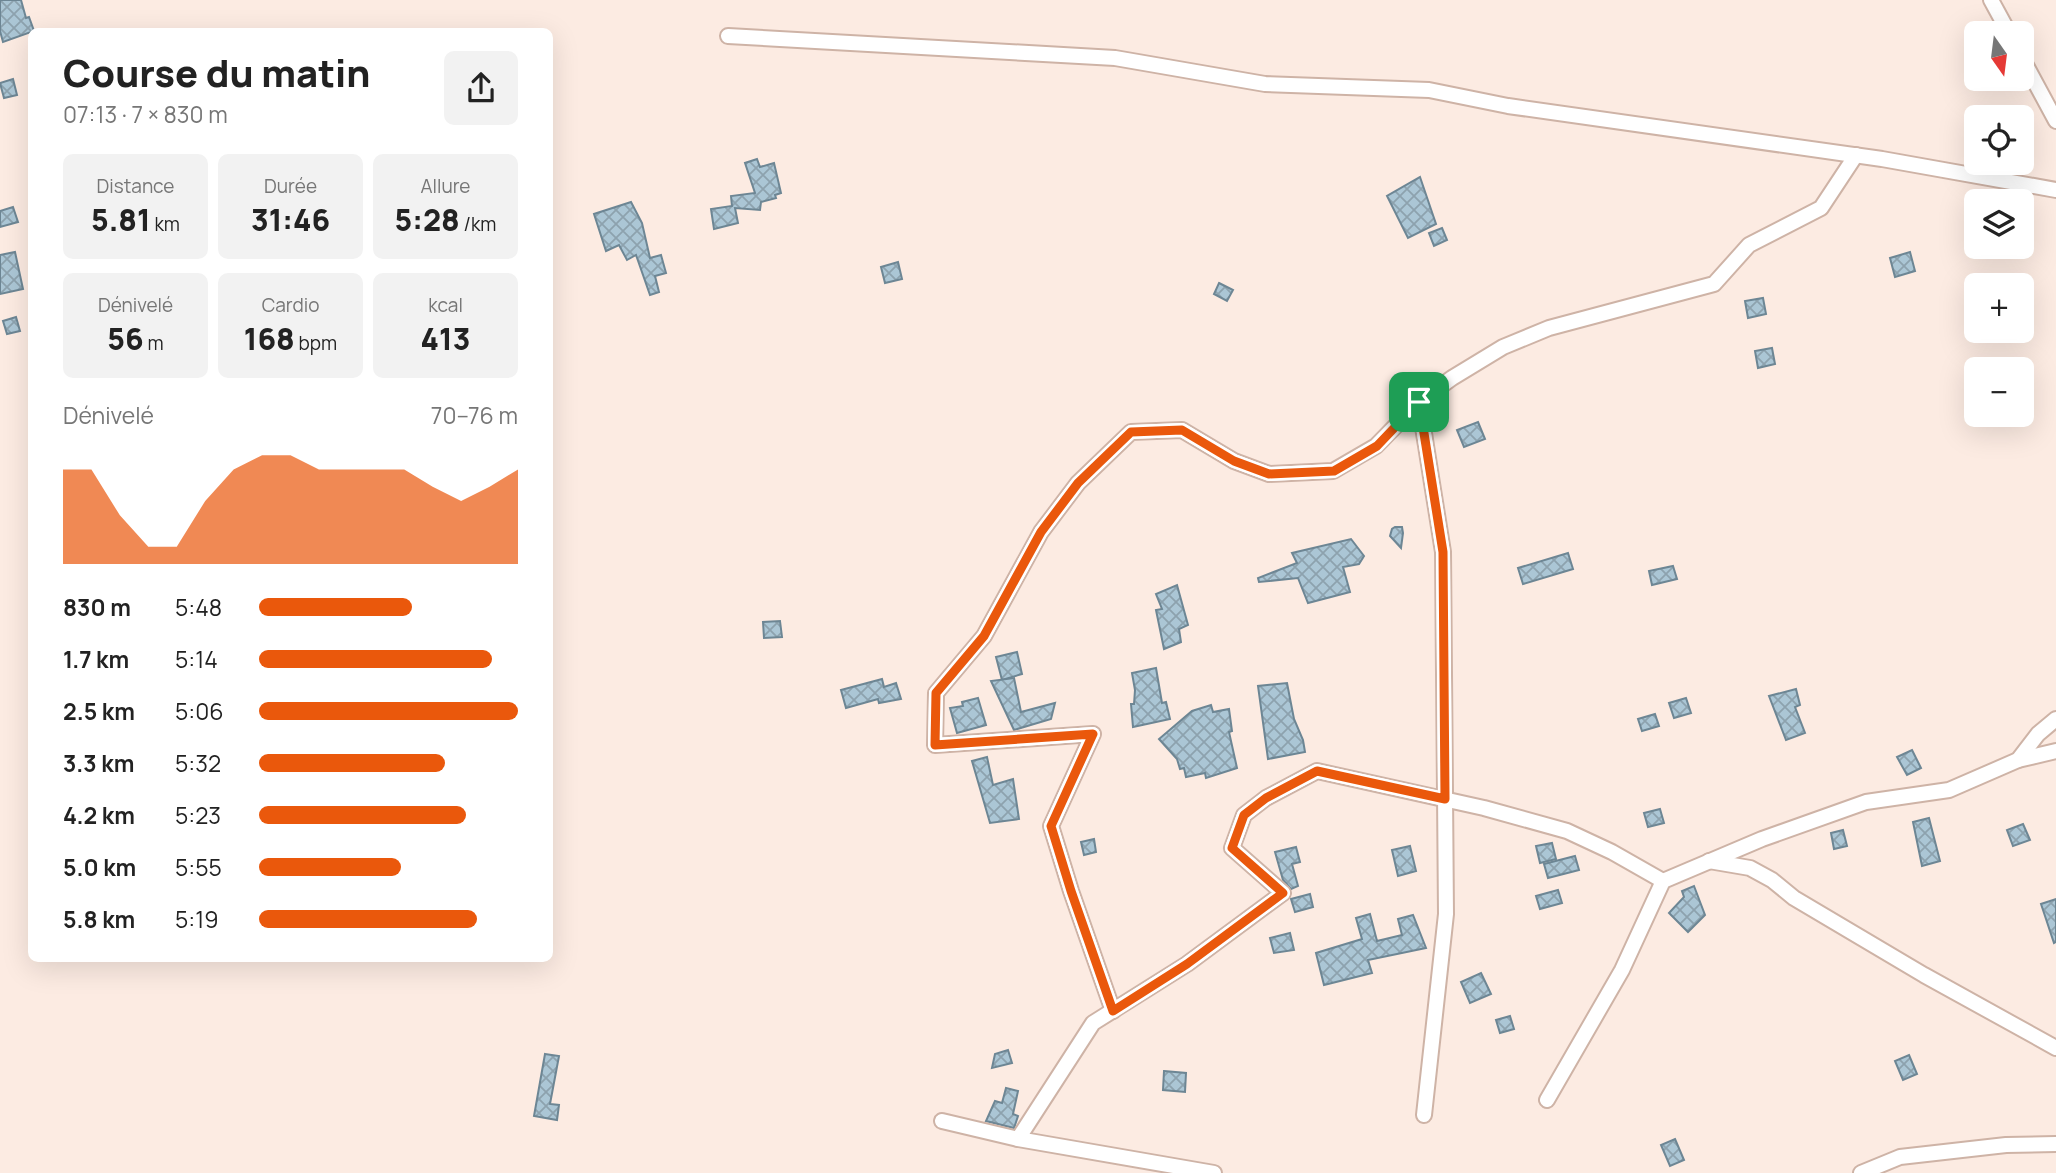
<!DOCTYPE html>
<html lang="fr">
<head>
<meta charset="utf-8">
<style>
	body { margin:0; font-family:Manrope,sans-serif; background:#f2f2f2; color:#222; height:100vh; display:flex; flex-direction:column; font-size:26px; white-space:nowrap }
	* { box-sizing:border-box; margin:0 }
	p { font-size:23px; color:#767676 }
	.icon { flex:none; width:38px; height:38px; fill:none; stroke:currentColor; stroke-width:2; stroke-linecap:round; stroke-linejoin:round }
	.map { position:relative; flex:1; overflow:hidden }
	.side { position:absolute; left:28px; top:28px; width:525px; height:934px; display:flex; flex-direction:column; background:#fff; border-radius:10px; box-shadow:0 7px 28px #0002 }
	.side>* { flex:none }
	.needle { width:46px; rotate:166deg }
	.controls { position:absolute; left:1964px; top:21px; display:grid; gap:14px }
	.controls a { display:grid; place-items:center; width:70px; height:70px; border-radius:10px; background:#fff; box-shadow:0 7px 28px #0002; font-size:35px }
	.pin { position:absolute; display:grid; place-items:center; width:60px; height:60px; color:#fff; margin:-30px; border-radius:14px; box-shadow:0 4px 10px #0006 }
	.round { display:grid; place-items:center; flex:none; width:74px; height:74px; border-radius:10px; background:#f2f2f2 }
	.head { display:flex; align-items:center; justify-content:space-between; height:119px; padding:0 35px }
	h1 { font-size:38px; font-weight:800; line-height:52px }
	.figures { display:grid; grid-template-columns:repeat(3,1fr); gap:10px; height:119px; padding:7px 35px }
	.figures div { display:grid; align-content:center; border-radius:10px; background:#f2f2f2; text-align:center }
	.figures b { font-size:30px; font-weight:800 }
	.figures small { font-size:19px; font-weight:400 }
	.figures p { font-size:19px }
	.chart { height:196px; padding:14px 35px }
	.chart p { display:flex; justify-content:space-between }
	.chart svg { width:100%; height:126px; margin-top:7px; fill:#ea580c; opacity:.7 }
	ul { padding:0 35px; list-style:none; font-size:23px }
	li { display:grid; grid-template-columns:112px 84px 1fr; align-items:center; height:52px }
	li i { height:18px; border-radius:9px; background:#ea580c }
	.map>svg:first-child { display:block }
</style>
</head>
<body>
<div class="map">
<svg width="2056" height="1173" viewBox="0 0 2056 1173">
	<defs>
		<pattern id="building-cross-hatch" width="8" height="8" patternUnits="userSpaceOnUse" patternTransform="scale(1.75)"><rect width="8" height="8" fill="#abc6d5"/><path d="M0 0l8 8M0 8l8-8" fill="none" stroke="#8da2ae"/></pattern>
	</defs>
	<rect width="100%" height="100%" fill="#fcebe2"/>
	<g fill="url(#building-cross-hatch)" stroke="#6d8694" stroke-width="2">
		<path d="M0 0H21L26 18 29 17 34 31 3 42 0 31Z"/>
		<path d="M13 79 17 95 4 98 0 83Z"/>
		<path d="M757 159 760 167 774 163 781 193 775 195 776 198 761 202 760 210 735 208 738 223 714 229 711 209 732 206 731 196 755 193 745 163Z"/>
		<path d="M1420 177 1436 224 1408 238 1387 196Z"/>
		<path d="M631 202 642 223 650 258 661 255 666 273 655 276 659 292 650 295 636 255 627 260 619 245 606 251 594 214Z"/>
		<path d="M13 207 18 222 0 227V211Z"/>
		<path d="M1442 228 1447 240 1434 246 1429 233Z"/>
		<path d="M15 252 23 289 0 294V255Z"/>
		<path d="M1910 252 1915 271 1895 277 1890 258Z"/>
		<path d="M898 262 902 279 885 283 881 267Z"/>
		<path d="M1219 283 1233 290 1227 301 1214 294Z"/>
		<path d="M1763 298 1766 314 1748 318 1745 301Z"/>
		<path d="M16 317 20 331 7 334 3 321Z"/>
		<path d="M1772 348 1775 364 1758 368 1755 351Z"/>
		<path d="M1478 422 1485 439 1464 447 1457 430Z"/>
		<path d="M1395 527H1402L1403 533 1401 548 1390 536 1392 529Z"/>
		<path d="M1351 539 1364 556 1359 564 1343 567 1350 592 1308 603 1298 578 1259 582 1258 578 1297 563 1292 553Z"/>
		<path d="M1568 553 1573 569 1523 584 1518 568Z"/>
		<path d="M1673 566 1677 579 1652 585 1649 571Z"/>
		<path d="M1177 585 1188 625 1179 629 1181 642 1164 649 1156 610 1162 609 1156 594Z"/>
		<path d="M780 621 782 637 764 638 763 622Z"/>
		<path d="M1017 652 1022 674 1002 680 996 657Z"/>
		<path d="M1156 668 1162 703 1166 702 1170 719 1133 727 1131 704H1134L1135 690 1132 673Z"/>
		<path d="M1014 678 1021 712 1055 703 1051 719 1014 730 991 681Z"/>
		<path d="M882 679 884 687 896 683 901 699 879 703 878 699 846 708 841 690Z"/>
		<path d="M1287 683 1294 719 1303 740 1305 752 1268 759 1258 686Z"/>
		<path d="M1796 689 1800 705 1795 707 1805 733 1786 740 1769 696Z"/>
		<path d="M978 698 986 725 957 733 950 708 963 706 962 702Z"/>
		<path d="M1686 698 1691 713 1674 718 1669 703Z"/>
		<path d="M1211 705 1213 712 1229 709 1232 731 1229 732 1237 768 1206 778 1205 773 1186 777 1184 768 1180 769 1177 759 1159 739 1192 711Z"/>
		<path d="M1655 714 1659 726 1642 731 1638 719Z"/>
		<path d="M1912 750 1921 768 1907 775 1897 757Z"/>
		<path d="M987 757 993 785 1013 779 1019 819 990 823 972 761Z"/>
		<path d="M1660 809 1664 823 1648 827 1644 813Z"/>
		<path d="M1929 818 1940 861 1922 866 1913 822Z"/>
		<path d="M2023 824 2030 840 2013 846 2007 830Z"/>
		<path d="M1843 830 1847 846 1834 849 1831 833Z"/>
		<path d="M1094 839 1096 852 1084 855 1081 842Z"/>
		<path d="M1552 843 1556 859 1540 863 1536 846Z"/>
		<path d="M1410 846 1416 871 1398 876 1392 850Z"/>
		<path d="M1296 847 1300 862 1292 864 1298 886 1291 889 1283 880 1275 852Z"/>
		<path d="M1575 856 1579 870 1548 878 1544 864Z"/>
		<path d="M1694 886 1705 915 1688 932 1669 913 1684 897 1682 891Z"/>
		<path d="M1558 890 1562 903 1540 909 1536 896Z"/>
		<path d="M1310 894 1313 907 1295 912 1291 899Z"/>
		<path d="M2056 899V942L2054 943 2041 904Z"/>
		<path d="M1370 914 1377 941 1402 935 1398 919 1413 915 1426 948 1368 960 1372 973 1324 985 1316 953 1362 939 1356 918Z"/>
		<path d="M1290 933 1294 950 1274 953 1270 938Z"/>
		<path d="M1481 973 1491 994 1470 1003 1461 982Z"/>
		<path d="M1510 1016 1514 1029 1500 1033 1496 1020Z"/>
		<path d="M1008 1050 1012 1063 992 1068 995 1054Z"/>
		<path d="M545 1054 559 1056 550 1104 559 1105 557 1120 534 1116Z"/>
		<path d="M1909 1055 1917 1074 1903 1080 1895 1061Z"/>
		<path d="M1164 1071 1186 1073 1185 1092 1163 1090Z"/>
		<path d="M1006 1088 1018 1091 1013 1114 1018 1116 1014 1128 986 1121 995 1101 1002 1103Z"/>
		<path d="M1675 1139 1684 1160 1670 1166 1661 1145Z"/>
	</g>
	<g fill="none" stroke-linecap="round" stroke-linejoin="round">
		<defs>
			<g id="street">
				<path d="M1991 0 2009 33"/>
				<path d="M728 36 1115 58 1265 84 1429 90 1508 106 1882 159 2056 190"/>
				<path d="M2021 56 2056 121"/>
				<path d="M1419 402 1443 552 1446 914 1424 1115"/>
				<path d="M2018 760 2056 751"/>
				<path d="M1709 861 1750 868 1772 880 1794 898 1924 975 2056 1048"/>
				<path d="M1113 1011 1071 891 1051 826 1093 734 935 745 936 693 984 636 1041 532 1078 483 1131 432 1182 430 1234 461 1269 474 1333 471 1376 446 1419 402 1452 378 1503 347 1549 328 1714 284 1749 245 1821 208 1856 155"/>
				<path d="M1547 1100 1622 970 1663 881 1762 839 1866 802 1949 790 2018 760 2038 734 2056 719"/>
				<path d="M942 1121 1018 1139"/>
				<path d="M1214 1173 1018 1139 1093 1023 1187 964 1283 893 1232 848 1244 815 1266 798 1317 771 1484 808 1567 831 1612 852 1663 881"/>
				<path d="M1861 1173 1900 1157 2006 1145 2056 1144"/>
			</g>
		</defs>
		<use href="#street" stroke="#ceb3a6" stroke-width="18"/>
		<use href="#street" stroke="#fff" stroke-width="14"/>
	</g>
	<g fill="none" stroke-linecap="round" stroke-linejoin="round">
		<defs>
			<path id="route" d="M1419 402 1443 552 1445 799 1317 771 1266 798 1244 815 1232 848 1283 893 1187 964 1113 1011 1071 891 1051 826 1093 734 935 745 936 693 984 636 1041 532 1078 483 1131 432 1182 430 1234 461 1269 474 1334 471 1377 446Z"/>
		</defs>
		<use href="#route" stroke="#fff" stroke-width="14"/>
		<use href="#route" stroke="#ea580c" stroke-width="9"/>
	</g>
</svg>
<div class="controls">
<a><svg class="needle" viewBox="-14 -14 28 28"><path d="M0-13l5 13h-10z" fill="#e53935"/><path d="M0 13l5-13h-10z" fill="#767676"/></svg></a>
<a><svg class="icon" aria-label="locate" viewBox="0 0 24 24"><circle cx="12" cy="12" r="6"/><path d="M12 2v4M12 18v4M2 12h4M18 12h4"/></svg></a>
<a><svg class="icon" aria-label="layers" viewBox="0 0 24 24"><path d="M12 4l9 5-9 5-9-5zM3 14l9 5 9-5"/></svg></a>
<a>+</a>
<a>−</a>
</div>
<div class="pin" style="left:1419px;top:402px;background:#1e9e55"><svg class="icon" aria-label="arrive" viewBox="0 0 24 24"><path d="M6 21V4h12l-3 4 3 4H6"/></svg></div>
<section class="side">
<div class="head"><div><h1>Course du matin</h1><p>07:13 · 7 × 830 m</p></div><a class="round"><svg class="icon" aria-label="share" viewBox="0 0 24 24"><path d="M12 15V3M7 8l5-5 5 5M5 13v7h14v-7"/></svg></a></div>
<div class="figures">
<div><p>Distance</p><b>5.81<small> km</small></b></div>
<div><p>Durée</p><b>31:46</b></div>
<div><p>Allure</p><b>5:28<small> /km</small></b></div>
</div>
<div class="figures">
<div><p>Dénivelé</p><b>56<small> m</small></b></div>
<div><p>Cardio</p><b>168<small> bpm</small></b></div>
<div><p>kcal</p><b>413</b></div>
</div>
<div class="chart"><p><span>Dénivelé</span>70–76 m</p>
<svg viewBox="0 0 160 44" preserveAspectRatio="none"><path d="M0 44V11L10 11L20 27L30 38L40 38L50 22L60 11L70 6L80 6L90 11L100 11L110 11L120 11L130 17L140 22L150 17L160 11V44z"/></svg>
</div>
<ul>
<li><b>830 m</b>5:48<i style="width:59%"></i></li>
<li><b>1.7 km</b>5:14<i style="width:90%"></i></li>
<li><b>2.5 km</b>5:06<i style="width:100%"></i></li>
<li><b>3.3 km</b>5:32<i style="width:72%"></i></li>
<li><b>4.2 km</b>5:23<i style="width:80%"></i></li>
<li><b>5.0 km</b>5:55<i style="width:55%"></i></li>
<li><b>5.8 km</b>5:19<i style="width:84%"></i></li>
</ul>
</section>
</div>
</body>
</html>
